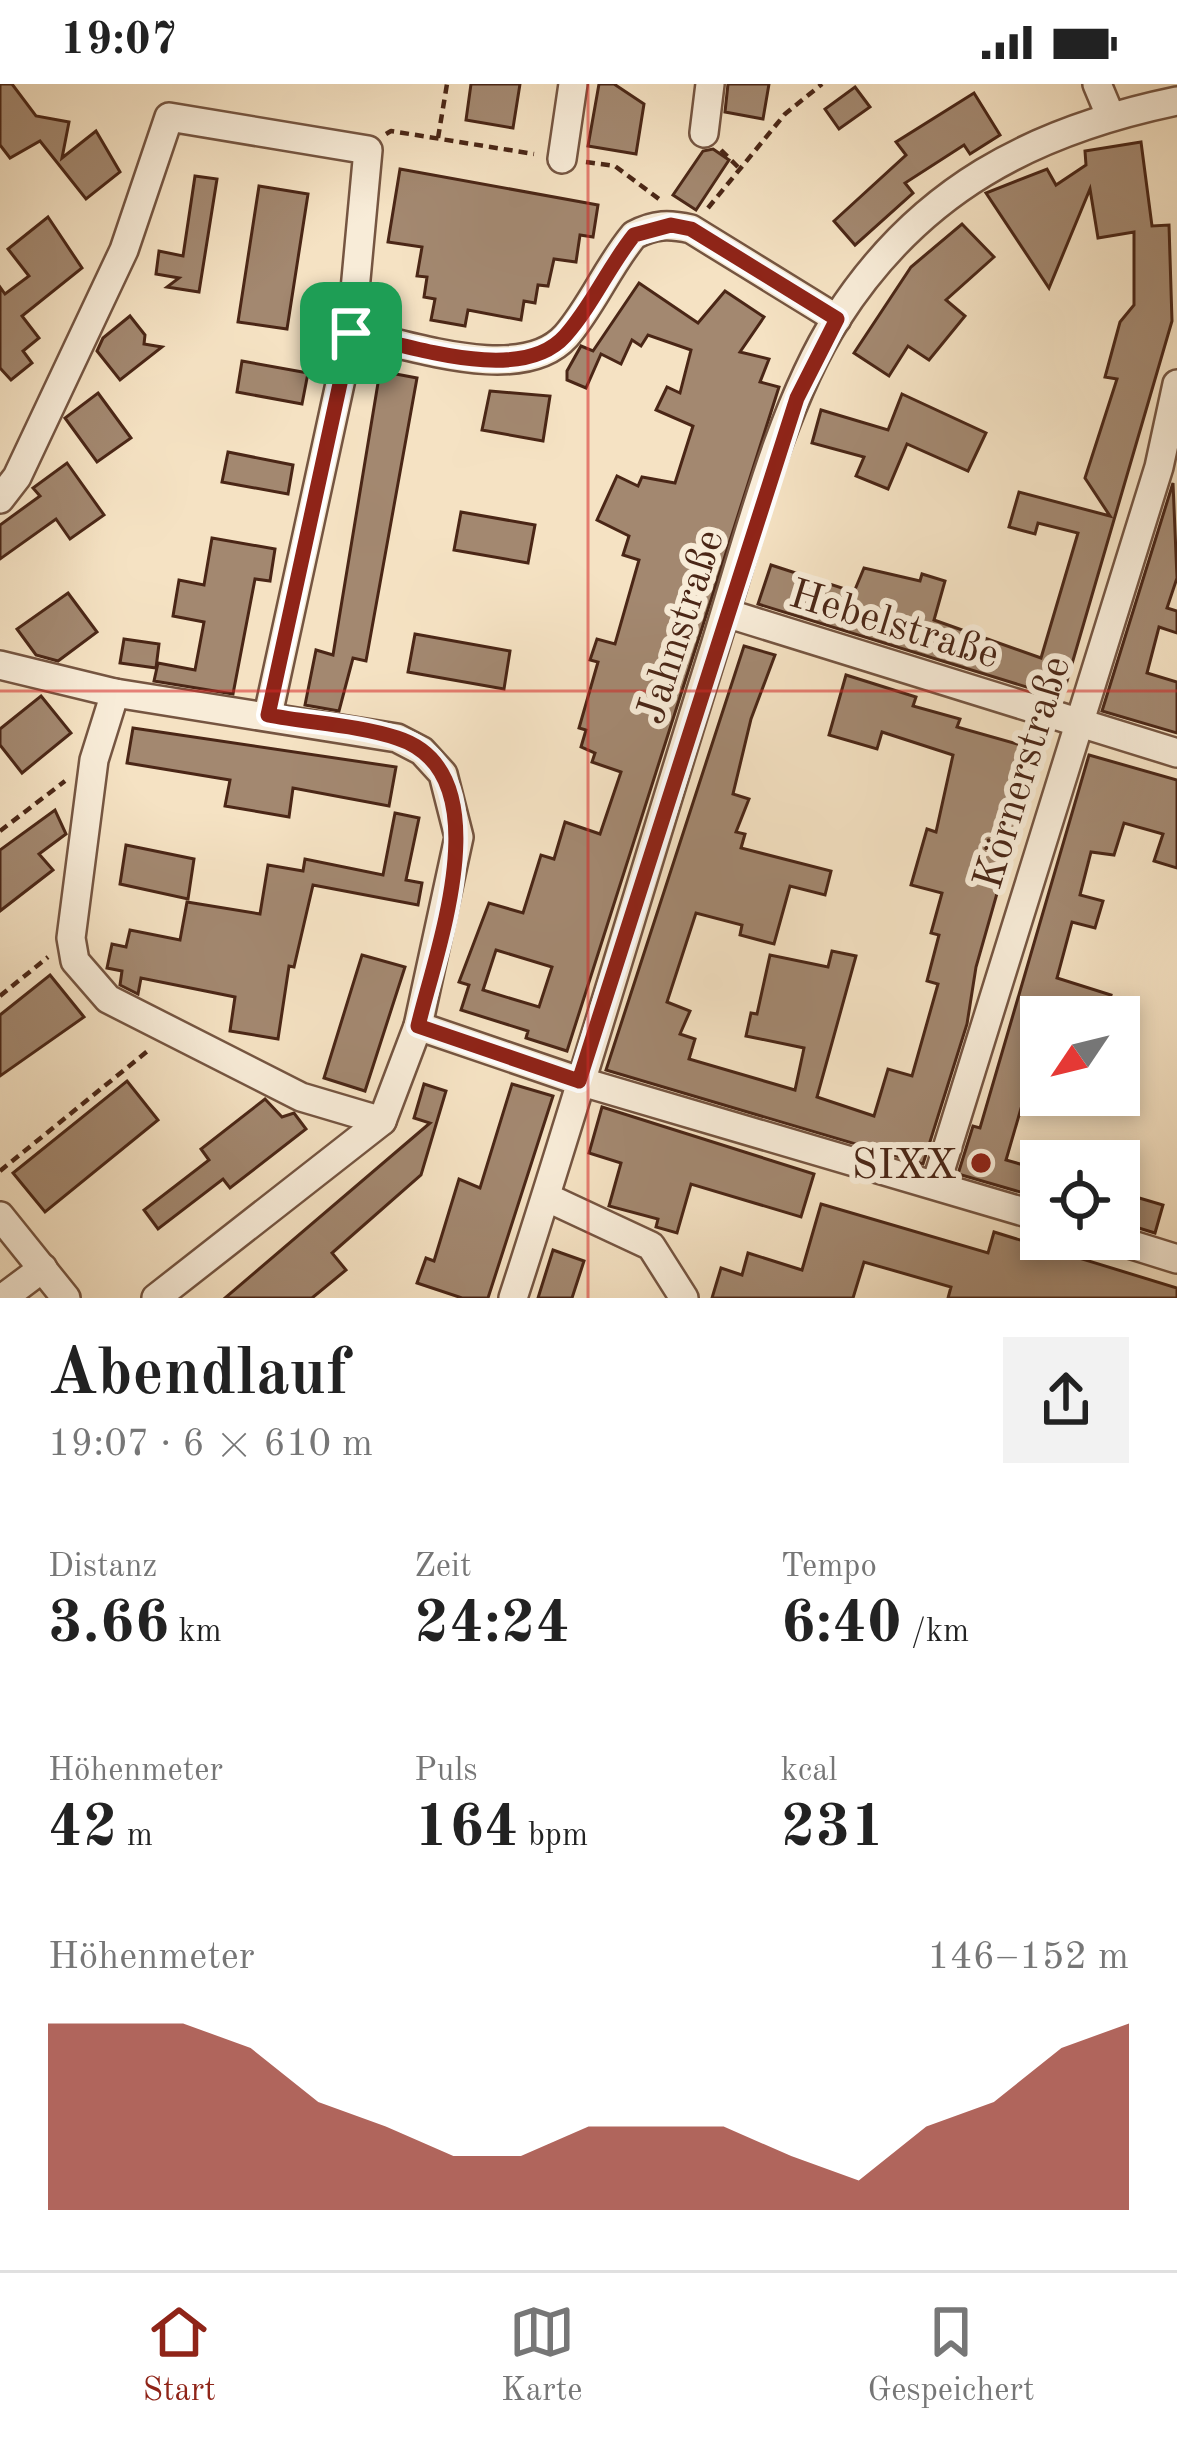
<!DOCTYPE html>
<html lang="de">
<head>
<meta charset="utf-8">
<style>
	body { margin:0; font-family:"Old Standard TT",serif; background:#f2f2f2; color:#222; height:100vh; display:flex; flex-direction:column; font-size:45px; white-space:nowrap }
	* { box-sizing:border-box; margin:0 }
	p { font-size:39px; color:#767676 }
	.icon { flex:none; width:66px; height:66px; fill:none; stroke:currentColor; stroke-width:2; stroke-linecap:round; stroke-linejoin:round }
	.map { position:relative; height:1214px; overflow:hidden }
	.side { display:flex; flex-direction:column; background:#fff; flex:1 }
	.side>* { flex:none }
	.needle { width:78px; rotate:235deg }
	.buttons { position:absolute; left:1020px; top:912px; display:grid; gap:24px }
	.buttons a { display:grid; place-items:center; width:120px; height:120px; border-radius:0px; background:#fff; box-shadow:0 6px 18px #0003; font-size:60px }
	.pin { position:absolute; display:grid; place-items:center; width:102px; height:102px; color:#fff; margin:-51px; border-radius:24px; box-shadow:0 6px 18px #0006 }
	.round { display:grid; place-items:center; flex:none; width:126px; height:126px; border-radius:0px; background:#f2f2f2 }
	.head { display:flex; align-items:center; justify-content:space-between; height:204px; padding:0 48px }
	h1 { font-size:66px; font-weight:600; line-height:90px }
	.figures { display:grid; grid-template-columns:repeat(3,1fr); gap:18px; height:204px; padding:12px 48px }
	.figures div { display:grid; align-content:center }
	.figures b { font-size:60px; font-weight:600 }
	.figures small { font-size:33px; font-weight:400 }
	.figures p { font-size:33px }
	.chart { height:336px; padding:24px 48px }
	.chart p { display:flex; justify-content:space-between }
	.chart svg { width:100%; height:216px; margin-top:12px; fill:#8f2418; opacity:.7 }
	.status { display:flex; justify-content:space-between; align-items:center; height:84px; padding:0 60px; background:#fff; direction:ltr }
	.status svg { height:33px; fill:currentColor }
	.menu { display:flex; justify-content:space-around; align-items:center; height:168px; border-top:3px solid #e0e0e0; background:#fff; font-size:33px; color:#767676 }
	.menu a { display:grid; justify-items:center; gap:6px }
	.menu .selected { color:#8f2418 }
	.map>svg:first-child { display:block }
</style>
</head>
<body>
<div class="status"><b>19:07</b><svg viewBox="0 0 49 12"><path d="M0 12V9h3v3zM5 12V6h3v6zM10 12V3h3v9zM15 12V0h3v12zM26 1h20v11H26zM47 4h2v5h-2z"/></svg></div>
<div class="map">
<svg width="1177" height="1214" viewBox="0 0 1177 1214">
	<rect width="100%" height="100%" fill="#f5e2c3"/>
	<filter id="stains"><feTurbulence type="fractalNoise" baseFrequency=".00167" numOctaves="4"/><feColorMatrix values="0 0 0 0 .2 0 0 0 0 .09 0 0 0 0 .02 0 0 0 .5 -.17"/></filter>
	<radialGradient id="worn" r=".72"><stop offset=".6" stop-color="#630" stop-opacity="0"/><stop offset="1" stop-color="#630" stop-opacity=".3"/></radialGradient>
	<g fill="#a38870" stroke="#4a2616" stroke-width="3" fill-rule="evenodd">
		<path d="M0 0H12L36 32 69 38 62 74 96 47 120 88 86 115 40 57 10 74 0 61Z"/>
		<path d="M471 0H520L513 44 466 36Z"/>
		<path d="M599 0H614L644 20 636 70 588 62Z"/>
		<path d="M728 0H769L763 35 725 28Z"/>
		<path d="M855 3 870 23 839 45 825 25Z"/>
		<path d="M974 9 1000 51 970 70 964 61 905 99 913 109 855 161 834 137 906 71 896 58Z"/>
		<path d="M1141 58 1152 142 1169 141 1172 237 1062 614 758 520 771 481 854 508 864 484 920 497 922 490 945 497 934 536 1041 574 1078 449 1038 439 1035 450 1009 443 1019 408 1110 432 1085 394 1117 295 1105 293 1120 238 1134 221V148L1098 154 1090 105 1049 204 986 109 1047 85 1056 101 1086 81 1085 67Z"/>
		<path d="M713 65 729 76 696 126 673 111 703 67Z"/>
		<path d="M400 85 598 121 593 153 580 151 576 178 554 175 548 202 538 201 535 219 524 217 521 236 468 226 465 242 431 236 435 215 424 213 427 193 417 192 422 163 388 158Z"/>
		<path d="M195 92 217 95 199 208 167 203 179 194 156 190 159 167 183 172Z"/>
		<path d="M259 102 308 110 287 245 238 238Z"/>
		<path d="M48 133 82 184 22 232 39 254 23 267 32 279 11 296 0 284V203L5 210 29 192 8 165Z"/>
		<path d="M962 140 994 173 946 216 965 232 929 276 908 262 889 292 854 269 911 183Z"/>
		<path d="M639 199 698 239 725 207 764 233 740 268 769 275 760 298 779 303 567 967 526 954 528 947 461 926 469 901 459 898 489 819 523 829 541 771 554 775 565 738 600 750 621 688 592 678 595 669 581 663 586 646 579 644 598 578 590 576 597 555 615 560 639 476 623 471 629 452 597 436 617 392 638 402 642 393 675 399 693 342 656 326 667 303 680 309 691 266 648 251 641 262 632 256 621 280 601 270 586 304 567 296V287L581 262 593 267ZM496 866 552 883 539 923 483 906Z"/>
		<path d="M130 232 145 251 144 260 162 263 120 296 97 267 103 254Z"/>
		<path d="M242 277 308 289 302 320 237 308Z"/>
		<path d="M380 287 417 294 366 577 353 574 339 627 305 621 316 566 333 571Z"/>
		<path d="M490 307 550 312 543 357 482 346Z"/>
		<path d="M98 309 131 354 97 378 65 334Z"/>
		<path d="M902 310 986 349 968 387 907 360 888 405 856 392 864 373 812 359 821 326 888 346Z"/>
		<path d="M228 368 293 381 288 410 222 398Z"/>
		<path d="M67 379 104 431 70 455 56 435 0 475V441L40 412 33 404Z"/>
		<path d="M1173 399 1177 494 1167 524 1177 527V549L1159 543 1147 589 1177 598V649L1102 627Z"/>
		<path d="M461 428 535 441 528 479 454 466Z"/>
		<path d="M212 454 275 465 270 497 255 495 233 610 154 597 158 579 195 586 204 538 173 532 179 496 204 501Z"/>
		<path d="M68 509 97 548 58 577 36 571 17 545Z"/>
		<path d="M415 550 510 567 504 605 408 588Z"/>
		<path d="M124 555 159 560 156 584 120 579Z"/>
		<path d="M744 562 775 571 751 635 733 710 749 715 736 748 745 750 741 764 831 787 825 811 790 802 774 860 740 851 742 841 696 829 667 918 690 927 680 950 695 955 689 975 795 1006 804 964 746 952 751 929 757 930 770 871 828 883 832 867 856 872 817 1013 874 1032 888 985 912 992 938 900 927 897 939 851 931 849 942 809 911 801 927 745 936 748 953 671 882 648 877 665 829 651 846 591 916 613 913 622 960 635 957 643 1017 660 1021 649 1041 655 976 883 967 940 923 1080 606 986Z"/>
		<path d="M41 612 71 649 22 689 0 661V645Z"/>
		<path d="M133 644 396 683 389 722 293 704 289 733 225 722 230 696 127 679Z"/>
		<path d="M1089 671 1177 696V784L1154 777 1163 750 1124 739 1114 771 1091 768 1080 811 1103 817 1095 844 1072 838 1057 894 1111 911 1104 933 1058 920 1055 933H1041V982L1030 1023 1022 1021 1006 1076 1041 1086V1114L958 1090 973 1042 980 1044Z"/>
		<path d="M55 726 66 750 39 770 53 786 0 827V766Z"/>
		<path d="M395 729 419 734 406 796 422 799 418 821 313 801 294 883 289 882 278 955 230 947 235 913 141 894 138 910 120 901 122 887 107 884 112 860 126 863 130 846 180 856 187 818 260 830 268 781 303 787 305 775 383 791Z"/>
		<path d="M126 761 194 775 188 815 120 800Z"/>
		<path d="M362 871 405 883 365 1007 324 994Z"/>
		<path d="M50 891 84 933 0 992V931Z"/>
		<path d="M127 997 158 1036 45 1128 13 1089Z"/>
		<path d="M424 1000 446 1007 421 1091 332 1169 346 1186 312 1214H225L430 1039 414 1034Z"/>
		<path d="M512 1000 553 1012 488 1214H462L417 1199 426 1174 434 1177 459 1095 480 1104Z"/>
		<path d="M265 1015 282 1033 294 1029 306 1045 230 1104 223 1095 158 1145 144 1126 209 1076 201 1065Z"/>
		<path d="M602 1023 814 1090 801 1133 691 1100 677 1149 656 1143 658 1135 609 1122 621 1079 589 1069Z"/>
		<path d="M1119 1108 1163 1121 1155 1149 1119 1138Z"/>
		<path d="M821 1120 988 1169 994 1148 1177 1204V1214H948L951 1203 864 1178 853 1214H712L721 1184 742 1191 748 1169 802 1186Z"/>
		<path d="M553 1166 584 1177 572 1214H538Z"/>
	</g>
	<g fill="none" stroke-linecap="round" stroke-linejoin="round">
		<defs>
			<g id="minor">
				<path d="M1097 0 1110 31"/>
				<path d="M704 49 710 0"/>
				<path d="M562 75 573 0"/>
				<path d="M0 415 17 393 124 166 169 33 368 66 351 249C409 260 521 302 566 252 592 222 608 182 634 151 655 140 669 140 691 145L837 235"/>
				<path d="M726 529 1177 669"/>
				<path d="M0 581 115 609 397 654 422 667 443 690 459 753 418 942 382 1037 156 1214"/>
				<path d="M115 609 94 676 71 854 75 877 108 915 301 1013 382 1037"/>
				<path d="M268 631 351 249"/>
				<path d="M418 942 579 997 1041 1133"/>
				<path d="M936 1100 1159 383 1177 300"/>
				<path d="M546 1113 651 1162 684 1214"/>
				<path d="M0 1132 66 1214"/>
				<path d="M1113 1155 1177 1175"/>
				<path d="M3 1214 43 1184"/>
				<path d="M513 1214C583 999 646 781 714 565 746 463 780 323 837 234 919 106 1032 47 1177 17"/>
			</g>
		</defs>
		<use href="#minor" stroke="#755541" stroke-width="32"/>
		<g stroke="#4a2616" stroke-width="4.5" stroke-dasharray="9 6" stroke-linecap="butt">
			<path d="M386 50 391 47 534 70"/>
			<path d="M438 54 447 0"/>
			<path d="M721 66 738 83"/>
			<path d="M586 78 615 82 659 115"/>
			<path d="M708 124 785 30 822 0"/>
			<path d="M0 747 65 697"/>
			<path d="M0 912 48 873"/>
			<path d="M0 1087 150 965"/>
		</g>
		<use href="#minor" stroke="#f8ecd8" stroke-width="27"/>
	</g>
	<g fill="none" stroke-linecap="round" stroke-linejoin="round">
		<defs>
			<path id="route" d="M671 141 691 145 837 235 797 314 579 997 418 942C436 866 504 688 397 654 357 641 309 639 268 631L351 249C409 261 520 302 565 252 592 222 609 182 634 151Z"/>
		</defs>
		<use href="#route" stroke="#fff" stroke-width="24"/>
		<use href="#route" stroke="#8f2418" stroke-width="15"/>
	</g>
	<path fill="none" stroke="#d62828" stroke-width="3" stroke-opacity="0.55" d="M588 0V1214M0 607H1177"/>
	<circle fill="#8f2418" stroke="#f8ecd8" stroke-width="4.5" cx="981" cy="1079" r="12"/>
	<g text-anchor="middle" stroke-width="12" stroke-linejoin="round" paint-order="stroke">
		<g font-size="42" fill="#4a2616" stroke="#f8ecd8">
			<text transform="translate(895 538) rotate(17)" y="15">Hebelstraße</text>
			<text transform="translate(678 542) rotate(-72)" y="15">Jahnstraße</text>
			<text transform="translate(1020 688) rotate(-73)" y="15">Körnerstraße</text>
		</g>
		<g font-size="42" fill="#4a2616" stroke="#f8ecd8" text-anchor="end">
			<text x="957" y="1094">SIXX</text>
		</g>
	</g>
	<rect width="100%" height="100%" filter="url(#stains)"/>
	<rect width="100%" height="100%" fill="url(#worn)"/>
</svg>
<div class="buttons">
<a><svg class="needle" viewBox="-14 -14 28 28"><path d="M0-13l5 13h-10z" fill="#e53935"/><path d="M0 13l5-13h-10z" fill="#767676"/></svg></a>
<a><svg class="icon" aria-label="locate" viewBox="0 0 24 24"><circle cx="12" cy="12" r="6"/><path d="M12 2v4M12 18v4M2 12h4M18 12h4"/></svg></a>
</div>
<div class="pin" style="left:351px;top:249px;background:#1e9e55"><svg class="icon" aria-label="arrive" viewBox="0 0 24 24"><path d="M6 21V4h12l-3 4 3 4H6"/></svg></div>
</div>
<section class="side">
<div class="head"><div><h1>Abendlauf</h1><p>19:07 · 6 × 610 m</p></div><a class="round"><svg class="icon" aria-label="share" viewBox="0 0 24 24"><path d="M12 15V3M7 8l5-5 5 5M5 13v7h14v-7"/></svg></a></div>
<div class="figures">
<div><p>Distanz</p><b>3.66<small> km</small></b></div>
<div><p>Zeit</p><b>24:24</b></div>
<div><p>Tempo</p><b>6:40<small> /km</small></b></div>
</div>
<div class="figures">
<div><p>Höhenmeter</p><b>42<small> m</small></b></div>
<div><p>Puls</p><b>164<small> bpm</small></b></div>
<div><p>kcal</p><b>231</b></div>
</div>
<div class="chart"><p><span>Höhenmeter</span>146–152 m</p>
<svg viewBox="0 0 160 44" preserveAspectRatio="none"><path d="M0 44V6L10 6L20 6L30 11L40 22L50 27L60 33L70 33L80 27L90 27L100 27L110 33L120 38L130 27L140 22L150 11L160 6V44z"/></svg>
</div>
</section>
<nav class="menu">
<a class="selected"><svg class="icon" aria-label="home" viewBox="0 0 24 24"><path d="M3 11l9-7 9 7M6 9v11h12V9"/></svg>Start</a>
<a><svg class="icon" aria-label="map" viewBox="0 0 24 24"><path d="M3 6l6-2 6 2 6-2v14l-6 2-6-2-6 2zM9 4v14M15 6v14"/></svg>Karte</a>
<a><svg class="icon" aria-label="saved" viewBox="0 0 24 24"><path d="M7 4h10v16l-5-4-5 4z"/></svg>Gespeichert</a>
</nav>
</body>
</html>
